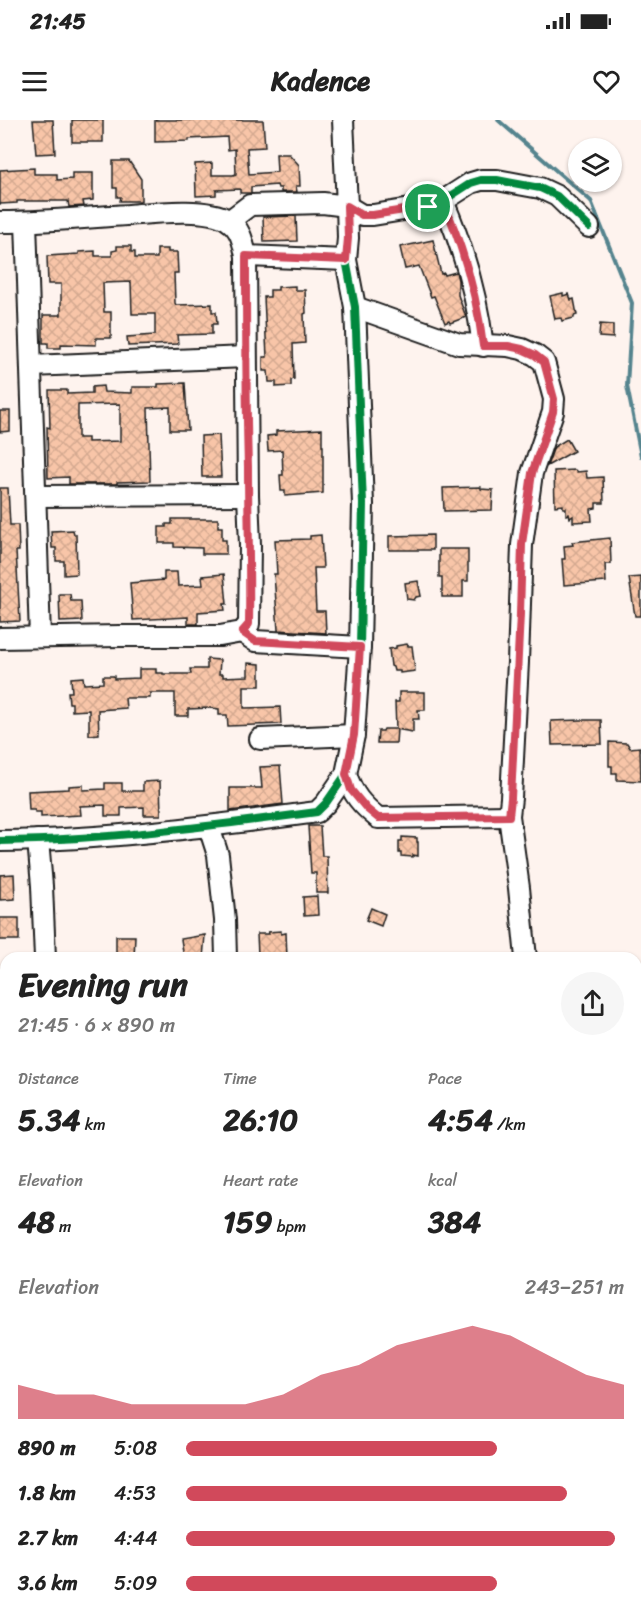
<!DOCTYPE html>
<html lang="en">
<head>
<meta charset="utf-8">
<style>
	body { margin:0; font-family:Sriracha,sans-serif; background:#f6f6f6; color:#222; height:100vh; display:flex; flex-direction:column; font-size:22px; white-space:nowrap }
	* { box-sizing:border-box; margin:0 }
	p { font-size:20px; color:#767676 }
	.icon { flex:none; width:33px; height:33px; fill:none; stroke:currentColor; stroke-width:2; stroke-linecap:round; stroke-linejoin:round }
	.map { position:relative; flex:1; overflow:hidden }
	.drawer { position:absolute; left:0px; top:832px; width:642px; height:668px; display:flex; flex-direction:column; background:#fff; border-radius:18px 18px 0 0; box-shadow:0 2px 4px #0004 }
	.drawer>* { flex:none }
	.tools { position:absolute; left:568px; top:18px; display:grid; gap:12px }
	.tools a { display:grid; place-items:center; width:54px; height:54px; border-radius:50%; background:#fff; box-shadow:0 2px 4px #0004; font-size:30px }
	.pin { position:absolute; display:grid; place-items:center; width:51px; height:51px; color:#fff; margin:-26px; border:3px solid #fff; border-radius:50%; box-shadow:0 2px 6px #0007 }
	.round { display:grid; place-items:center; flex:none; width:63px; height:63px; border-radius:32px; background:#f6f6f6 }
	.summary { display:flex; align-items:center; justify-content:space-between; height:102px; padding:0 18px }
	h1 { font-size:33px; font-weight:700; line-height:45px }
	.metrics { display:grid; grid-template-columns:repeat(3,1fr); gap:9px; height:102px; padding:6px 18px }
	.metrics div { display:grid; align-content:center }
	.metrics b { font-size:30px; font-weight:700 }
	.metrics small { font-size:16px; font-weight:400 }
	.metrics p { font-size:16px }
	.chart { height:168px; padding:12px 18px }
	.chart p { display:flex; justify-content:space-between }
	.chart svg { width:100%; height:108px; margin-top:6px; fill:#d1495b; opacity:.7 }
	ul { padding:0 18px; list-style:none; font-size:20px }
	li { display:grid; grid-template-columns:96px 72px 1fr; align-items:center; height:45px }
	li i { height:15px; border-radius:8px; background:#d1495b }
	.status { display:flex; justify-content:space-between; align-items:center; height:42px; padding:0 30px; background:#fff; direction:ltr }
	.status svg { height:16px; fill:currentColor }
	header { display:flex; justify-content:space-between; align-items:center; height:78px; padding:0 18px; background:#fff; font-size:27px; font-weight:700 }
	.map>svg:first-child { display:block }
</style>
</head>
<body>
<div class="status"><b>21:45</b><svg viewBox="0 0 49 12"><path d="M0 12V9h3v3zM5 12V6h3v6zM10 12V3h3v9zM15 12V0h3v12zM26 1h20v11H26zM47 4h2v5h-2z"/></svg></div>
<header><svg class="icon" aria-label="menu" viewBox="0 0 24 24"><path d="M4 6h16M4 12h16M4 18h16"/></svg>Kadence<svg class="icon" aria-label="heart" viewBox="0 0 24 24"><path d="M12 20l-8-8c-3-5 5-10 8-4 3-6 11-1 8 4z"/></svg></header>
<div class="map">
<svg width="641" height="1499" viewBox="0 0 641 1499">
	<defs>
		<pattern id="building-cross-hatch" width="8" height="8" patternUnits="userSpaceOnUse" patternTransform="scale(1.5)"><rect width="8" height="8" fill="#f8c5a8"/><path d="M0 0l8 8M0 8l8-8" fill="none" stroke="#d4a990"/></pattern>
	</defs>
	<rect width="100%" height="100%" fill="#fef3ee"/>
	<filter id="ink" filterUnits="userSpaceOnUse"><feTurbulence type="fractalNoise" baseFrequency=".0167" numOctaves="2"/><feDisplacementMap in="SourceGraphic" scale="12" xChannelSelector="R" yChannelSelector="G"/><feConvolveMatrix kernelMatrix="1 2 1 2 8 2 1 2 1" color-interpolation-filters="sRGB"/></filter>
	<g filter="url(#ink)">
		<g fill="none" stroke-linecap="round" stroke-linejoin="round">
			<g stroke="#55848e" stroke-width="4">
				<path d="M498 0 591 81 632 183 627 266 641 336"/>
				<path d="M0 1476 6 1484"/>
				<path d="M14 1494 18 1499"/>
			</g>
		</g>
		<g fill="url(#building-cross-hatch)" stroke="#1c1c1c" stroke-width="1.5" fill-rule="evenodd">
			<path d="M33 0H53L55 33 36 34Z"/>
			<rect x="72" y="0" width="31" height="22"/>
			<path d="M155 0H263L265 27 247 28 249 54 277 52 276 34H289L299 45 300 66H296L297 72H281V68H278L277 65 251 67V73H240V69L216 70V75L196 76 195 44 212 43V55H233L236 54 235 29 228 30 227 17 189 19V21L155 22Z"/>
			<path d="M113 41H129L141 59V81H120L121 77H117V68H113Z"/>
			<path d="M34 48V54H57V60L72 59V53H93V80L83 81 84 86 69 87 68 81H17V83L0 84V50Z"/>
			<path d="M296 96 297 121 264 122 263 97Z"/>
			<path d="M433 120 441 154 444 153 445 155 456 152 458 160V175L466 197 450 203 449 201 445 203 434 176 431 177 419 146 405 149 400 127Z"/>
			<path d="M117 126H131V132H135V138H157V129H168V132H177L178 153H174L175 183 176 185 212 184V192H216L217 204H212V214L177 215 178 224 128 226 127 217 155 215V194H132L131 162 103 163 104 192H111V218H96V225L61 224V228H48V223H43V195H61V164H48L47 136 79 134V132L95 131V136H112V131L117 130Z"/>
			<path d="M295 166V170H305L306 193 304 194 305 223 293 224 294 259 291 260V266L276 267V262H269L268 251H263V237H267L264 177H270V170H278V167Z"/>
			<path d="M563 173V176L569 174 571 180 574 179 577 195 574 196V198L562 201 561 198 555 199 550 176Z"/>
			<path d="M600 204 613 205V218L599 217Z"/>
			<path d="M185 263 188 310H170V287L148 288 150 361 117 362V364H69V357L48 358 47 307 50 308 49 270H67V274L92 273V267L103 266 104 272 132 273V267H158V264ZM120 284V321L88 322V318H78V285Z"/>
			<path d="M0 291H10V311L0 312Z"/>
			<path d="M322 309V326H323V373L285 376V371H281L280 355H283L282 330 268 331 267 316 276 315V311Z"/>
			<path d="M219 315 221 357H202L201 316Z"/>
			<path d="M567 319 574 331 547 346 554 327Z"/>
			<path d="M575 350 577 352 586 351 587 358 603 357 604 383H596V388L591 389 592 401 573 402V396L570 398 569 394 566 395V388H563V385L555 386 554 351Z"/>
			<path d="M481 367V369L493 370 492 390 444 391 443 368Z"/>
			<path d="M0 368H8L10 405H18L19 431H16L20 501 0 502Z"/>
			<path d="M172 399H218V407H222V420H226V434H202V428L174 427V423H159V407H166V404H172Z"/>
			<path d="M73 410 74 414H76L77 454 64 455V441H56V428H52L51 411Z"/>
			<path d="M321 415 323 448H314L316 491H325L326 513 278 510 274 454H277L275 420 310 419V416Z"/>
			<path d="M433 415V430H389V416Z"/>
			<path d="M610 418 611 444H605L606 462 564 465 562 439H565L564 426 573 425 572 422Z"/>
			<path d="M439 429H468V461H463V477H442V457H439Z"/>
			<path d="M164 452H177L178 466 203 465 202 456 224 454 227 484H224L225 490 198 492V504H188V497L133 500 130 463 164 460Z"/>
			<path d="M641 457V496H635L629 458Z"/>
			<path d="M418 461 421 476 416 477 414 480 407 479 405 463Z"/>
			<path d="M59 474H70L71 481H81L82 501 60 502Z"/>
			<path d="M407 524 408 526H412L415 551 400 553V551H394L393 547 391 546 389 529 396 528V526Z"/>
			<path d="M207 539 220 540 219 554H223V557L248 556V543L260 544V566H244V588L280 587 281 604 228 606 227 595H219V589L210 588 188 589V596H175V573H150V578H125L126 588 98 590 99 614 89 615V590L72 591V583H69L68 572H72L71 558 83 557 84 564 103 563V556H114V559L139 558V549H156V553H163V554H191L190 549H207Z"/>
			<path d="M399 572H425V590H418L419 599H413V612L396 609 395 582H399Z"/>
			<path d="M581 600H601L602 624 552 625 551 601Z"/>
			<path d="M384 609H397L396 623H377L378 611H383Z"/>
			<path d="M609 622 627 623 630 628 640 627 641 661 617 660V653H612V646H609Z"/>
			<path d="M280 646 283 684 230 691V668H262L260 647Z"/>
			<path d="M160 661 161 695H144V687L121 688V696H105V685L80 686 81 695 41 697V692H35V690H29L28 671 69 669V666L83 665V670L105 669V663H122V671H143V662Z"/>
			<path d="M308 706H320L322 736H327L328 773H316V753H311Z"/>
			<path d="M402 717 417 718V722H418V736L413 735V737L401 736V733H399V721H402Z"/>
			<path d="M14 754 15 779 0 780V755Z"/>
			<path d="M317 776 318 795 304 796 303 777Z"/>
			<path d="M371 788 385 794 381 806 366 800Z"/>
			<rect x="0" y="798" width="19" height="22"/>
			<path d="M281 811V814L286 813 287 838H265V834H258L257 814H269L268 812Z"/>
			<path d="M205 815 203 838H184L181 819Z"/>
			<path d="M116 816H135L134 838H116Z"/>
		</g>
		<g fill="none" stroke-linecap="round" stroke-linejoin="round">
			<defs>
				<g id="minor">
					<path d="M443 81C463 127 477 176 483 226"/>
					<path d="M229 101 250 85 323 83 347 86 343 0"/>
					<path d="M0 102C37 102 73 99 110 96 140 95 203 85 228 100 241 109 243 122 246 136L248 375 250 425 249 504 242 512 220 516H120L0 518"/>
					<path d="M26 102 40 517"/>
					<path d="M246 136 346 140"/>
					<path d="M355 187 459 224 508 226 522 229 535 235 544 242 554 279 553 292 532 353 522 425 518 542 511 678 509 696 519 768 526 838"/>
					<path d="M31 246 246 237"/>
					<path d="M36 376 248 375"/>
					<path d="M242 512 255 521 360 527"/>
					<path d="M260 619 354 615"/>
					<path d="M346 654C353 675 361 684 378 698L509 696"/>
					<path d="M209 707 218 735 225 800 226 838"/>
					<path d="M38 720 42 766 45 838"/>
					<path d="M0 721C106 720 212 706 317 692L326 683 346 654 354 615 360 527 363 384 355 187 346 140 348 118 347 86 362 95H373L410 89 428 87 443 81 471 63 481 60H497L540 68 557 76 589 107"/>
					<path d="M636 886 641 882"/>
					<path d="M0 1092 6 1093"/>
					<path d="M636 1171 641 1174"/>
					<path d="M636 1211 641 1207"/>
					<path d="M0 1262 6 1261"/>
					<path d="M0 1422 6 1423"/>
					<path d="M144 1494V1499"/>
				</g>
			</defs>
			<use href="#minor" stroke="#1c1c1c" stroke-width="24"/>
			<use href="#minor" stroke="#fff" stroke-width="20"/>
			<defs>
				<path id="cycleway" d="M0 721C106 720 212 706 317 692L326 683 346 654 354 615 360 527 363 384 355 187 346 140 348 118 347 86 362 95H373L410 89 428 87 443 81 471 63 481 60H497L540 68 557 76 589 107"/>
			</defs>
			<use href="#cycleway" stroke="#fff" stroke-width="11"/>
			<use href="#cycleway" stroke="#00873e" stroke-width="8"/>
		</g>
	</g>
	<g fill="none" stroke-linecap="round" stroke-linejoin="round" filter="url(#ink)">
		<defs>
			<path id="route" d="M443 81C463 127 477 176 483 226H508L522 229 535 235 544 242 554 279 553 292 532 353 522 424 520 494 511 678 509 696 378 698 367 689 351 670 346 654 354 615 360 527 255 521 242 512 249 504C250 452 248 400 248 347 246 277 246 206 246 136L346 140 348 118 347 86 362 95H373L410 89 428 87Z"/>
		</defs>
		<use href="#route" stroke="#fff" stroke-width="12"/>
		<use href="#route" stroke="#d1495b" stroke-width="8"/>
	</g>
</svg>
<div class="tools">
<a><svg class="icon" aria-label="layers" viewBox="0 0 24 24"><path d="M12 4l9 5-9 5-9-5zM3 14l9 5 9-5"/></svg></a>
</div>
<div class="pin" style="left:428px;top:87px;background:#1e9e55"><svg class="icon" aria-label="arrive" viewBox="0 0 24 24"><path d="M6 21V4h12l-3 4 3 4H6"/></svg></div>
<section class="drawer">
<div class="summary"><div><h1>Evening run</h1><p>21:45 · 6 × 890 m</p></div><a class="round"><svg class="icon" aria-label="share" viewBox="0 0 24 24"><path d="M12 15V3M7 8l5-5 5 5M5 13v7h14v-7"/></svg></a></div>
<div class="metrics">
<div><p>Distance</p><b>5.34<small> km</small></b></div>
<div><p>Time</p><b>26:10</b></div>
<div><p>Pace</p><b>4:54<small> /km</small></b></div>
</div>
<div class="metrics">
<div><p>Elevation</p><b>48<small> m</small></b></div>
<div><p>Heart rate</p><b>159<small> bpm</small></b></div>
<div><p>kcal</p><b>384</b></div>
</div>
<div class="chart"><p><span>Elevation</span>243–251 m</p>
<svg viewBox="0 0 160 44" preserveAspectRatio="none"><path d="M0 44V30L10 34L20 34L30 38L40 38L50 38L60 38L70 34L80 26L90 22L100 14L110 10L120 6L130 10L140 18L150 26L160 30V44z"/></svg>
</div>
<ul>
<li><b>890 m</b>5:08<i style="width:71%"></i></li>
<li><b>1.8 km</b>4:53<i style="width:87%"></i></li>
<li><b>2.7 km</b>4:44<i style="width:98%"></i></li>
<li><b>3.6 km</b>5:09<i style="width:71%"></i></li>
</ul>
</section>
</div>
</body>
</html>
